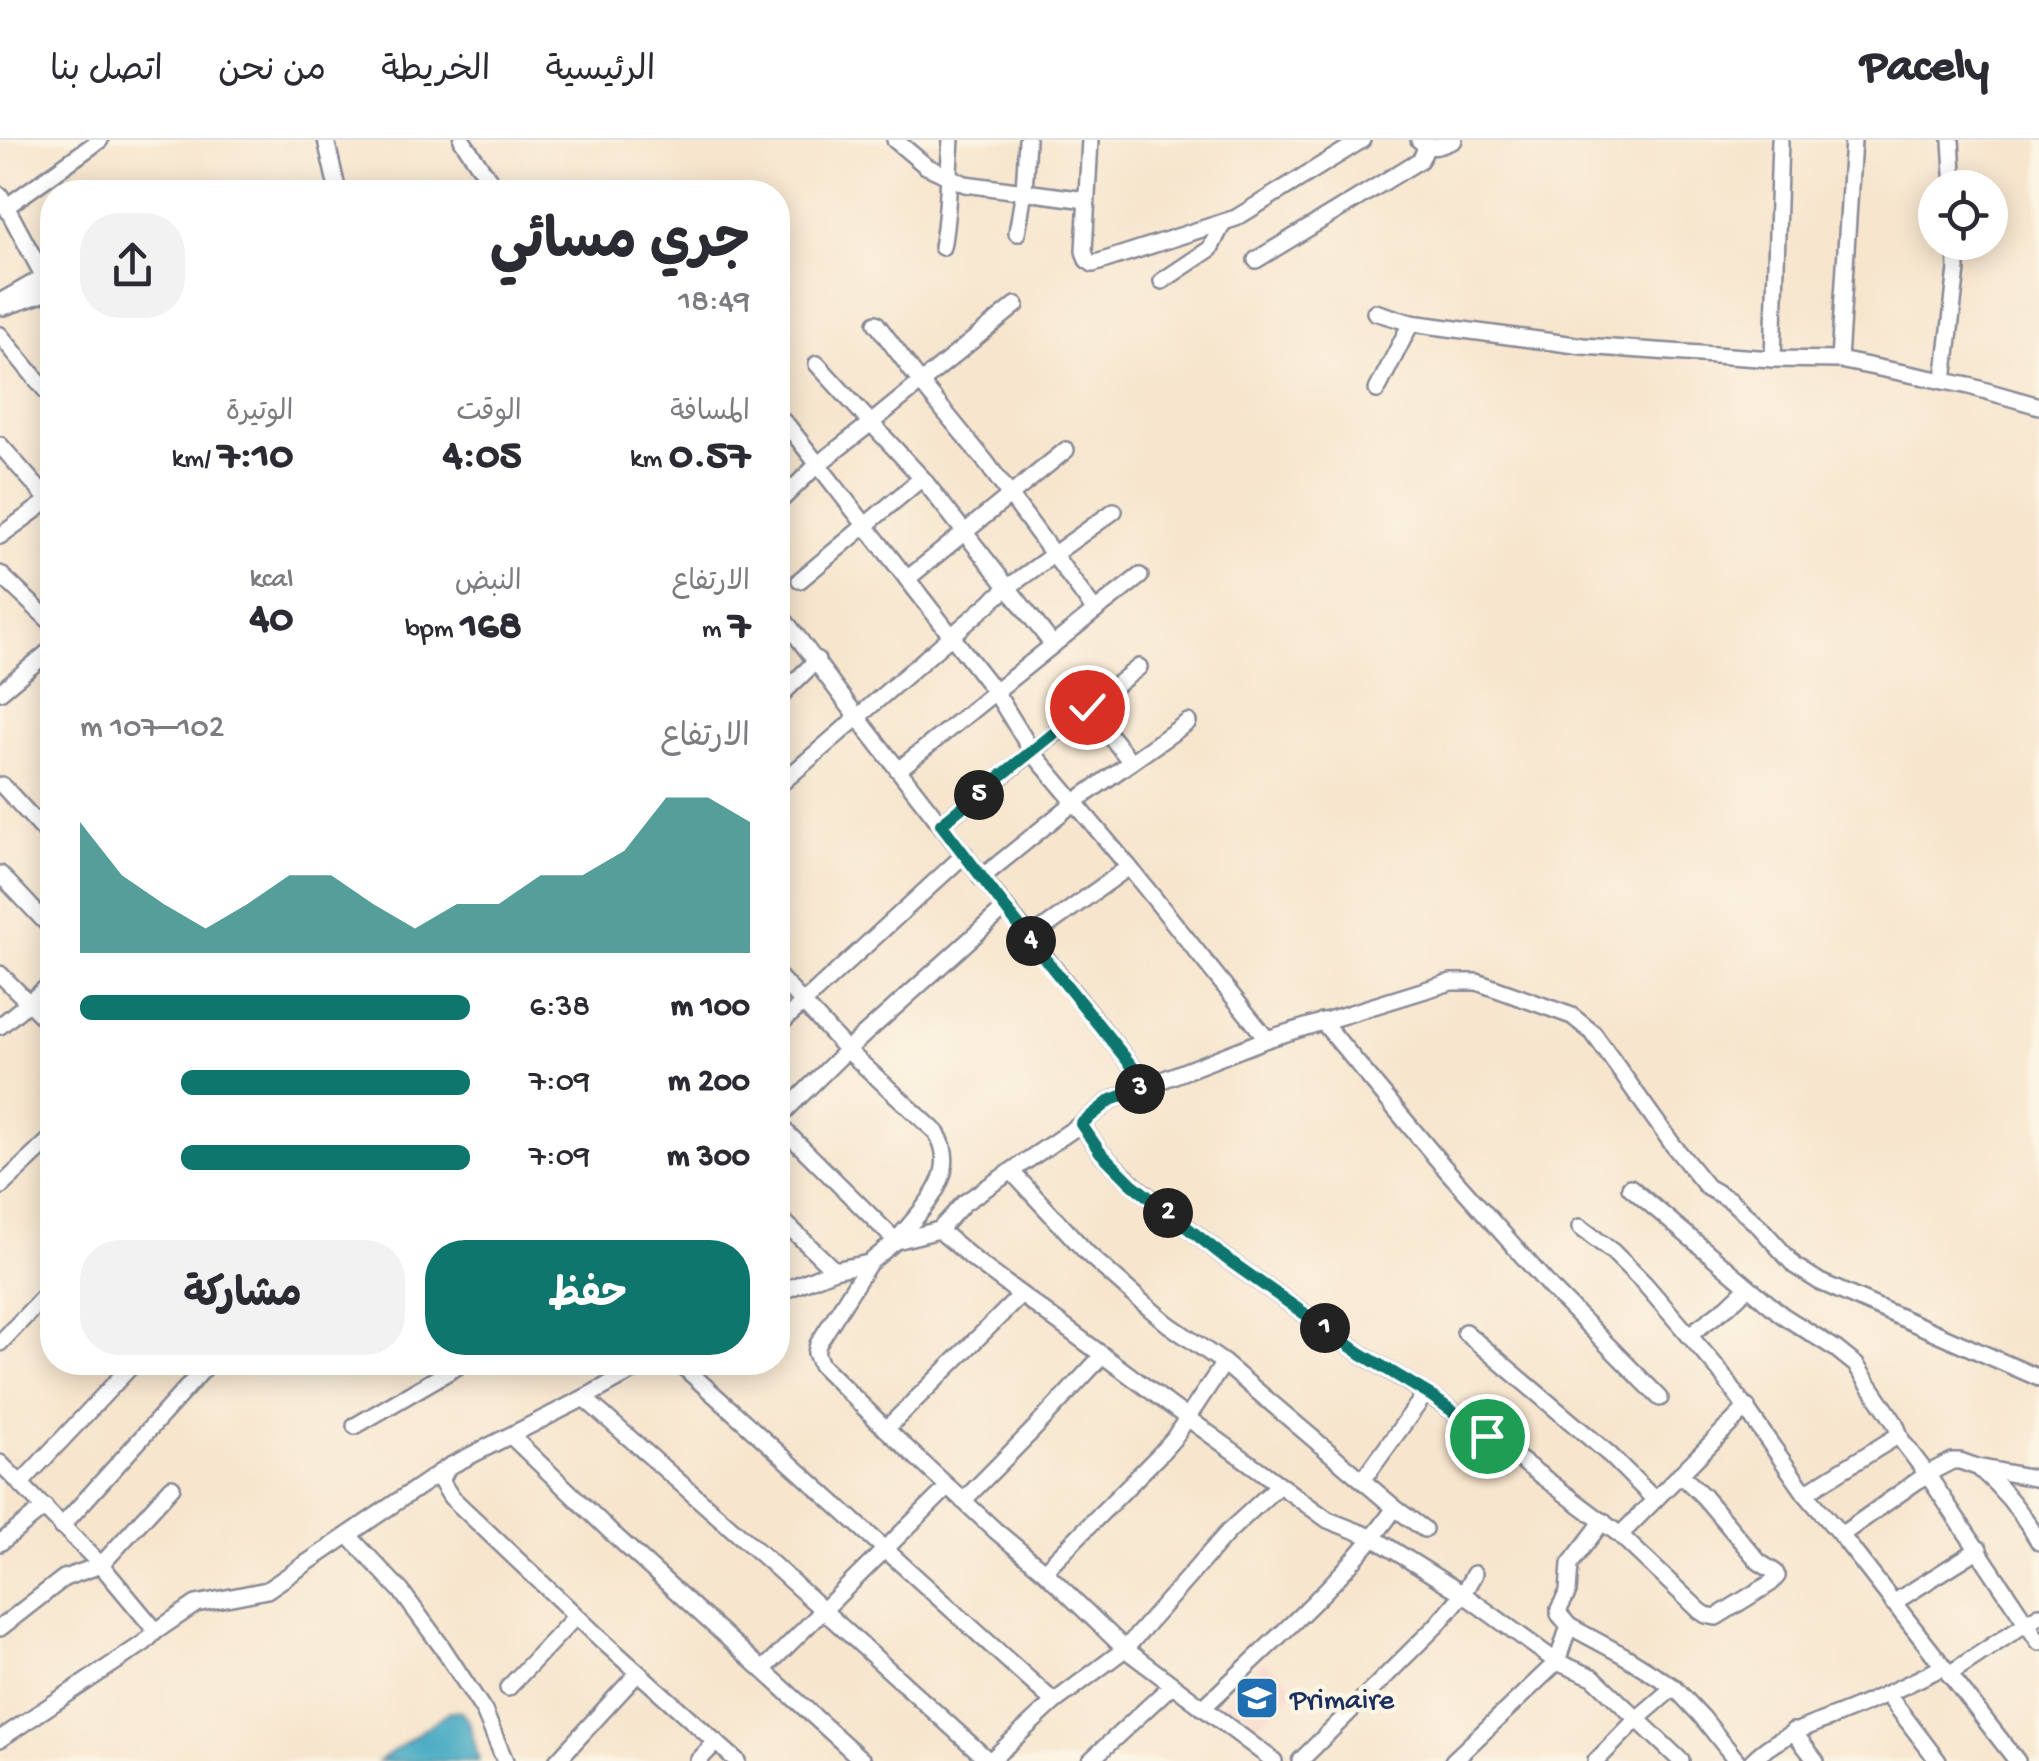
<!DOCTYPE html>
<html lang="ar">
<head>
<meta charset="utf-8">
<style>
	body { margin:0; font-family:"Gochi Hand","Playpen Sans Arabic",sans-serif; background:#f2f2f3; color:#2b2b33; direction:rtl; height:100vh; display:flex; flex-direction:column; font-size:38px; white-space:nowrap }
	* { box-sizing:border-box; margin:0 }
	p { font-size:32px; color:#7c7c81 }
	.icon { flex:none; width:55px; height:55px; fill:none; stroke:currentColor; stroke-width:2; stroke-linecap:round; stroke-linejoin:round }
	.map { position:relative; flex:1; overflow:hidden; direction:ltr }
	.side { position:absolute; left:40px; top:40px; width:750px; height:1195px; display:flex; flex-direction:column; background:#fff; border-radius:40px; box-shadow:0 5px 25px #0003; direction:rtl }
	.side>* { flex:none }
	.fabs { position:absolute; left:1918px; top:30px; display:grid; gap:20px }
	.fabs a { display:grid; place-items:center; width:90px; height:90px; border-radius:50%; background:#fff; box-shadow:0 5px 25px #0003; font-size:50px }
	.pin { position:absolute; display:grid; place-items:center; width:85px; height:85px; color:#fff; margin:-42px; border:5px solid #fff; border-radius:50%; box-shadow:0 2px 10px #0007 }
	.km { position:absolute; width:50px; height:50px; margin:-25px; border-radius:50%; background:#222; color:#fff; font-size:28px; line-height:50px; text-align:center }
	.round { display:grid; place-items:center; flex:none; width:105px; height:105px; border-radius:40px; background:#f2f2f3 }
	.summary { display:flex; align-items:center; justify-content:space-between; height:170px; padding:0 40px }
	h1 { font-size:55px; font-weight:700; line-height:75px }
	.metrics { display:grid; grid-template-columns:repeat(3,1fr); gap:15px; height:170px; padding:10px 40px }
	.metrics div { display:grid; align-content:center }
	.metrics b { font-size:42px; font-weight:700 }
	.metrics small { font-size:28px; font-weight:400 }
	.metrics p { font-size:28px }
	.chart { height:280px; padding:20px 40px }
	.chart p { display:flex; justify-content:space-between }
	.chart svg { width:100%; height:180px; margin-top:10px; fill:#0f766e; opacity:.7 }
	.action { display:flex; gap:20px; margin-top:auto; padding:20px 40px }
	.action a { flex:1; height:115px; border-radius:40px; background:#0f766e; color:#fff; font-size:40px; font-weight:700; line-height:115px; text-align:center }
	.action a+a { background:#f2f2f3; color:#2b2b33 }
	ul { padding:0 40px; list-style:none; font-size:32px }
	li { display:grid; grid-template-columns:160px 120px 1fr; align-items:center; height:75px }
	li i { height:25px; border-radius:12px; background:#0f766e }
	header { display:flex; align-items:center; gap:60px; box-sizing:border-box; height:140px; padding:0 50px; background:#fff; border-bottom:2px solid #e1e1e2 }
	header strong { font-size:48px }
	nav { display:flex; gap:55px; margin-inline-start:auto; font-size:35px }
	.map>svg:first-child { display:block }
</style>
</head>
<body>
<header>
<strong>Pacely</strong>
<nav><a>الرئيسية</a><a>الخريطة</a><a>من نحن</a><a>اتصل بنا</a></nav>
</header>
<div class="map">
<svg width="2039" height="1621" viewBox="0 0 2039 1621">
	<rect width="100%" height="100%" fill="#fcf5e5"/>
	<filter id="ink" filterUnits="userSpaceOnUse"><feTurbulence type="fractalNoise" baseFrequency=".01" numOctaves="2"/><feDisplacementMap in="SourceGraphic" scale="20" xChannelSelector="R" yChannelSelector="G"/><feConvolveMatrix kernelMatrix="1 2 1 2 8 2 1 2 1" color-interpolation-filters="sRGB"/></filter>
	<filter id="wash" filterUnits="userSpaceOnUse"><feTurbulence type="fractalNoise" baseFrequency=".0048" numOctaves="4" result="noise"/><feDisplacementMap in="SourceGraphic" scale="40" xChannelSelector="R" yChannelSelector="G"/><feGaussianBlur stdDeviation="2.25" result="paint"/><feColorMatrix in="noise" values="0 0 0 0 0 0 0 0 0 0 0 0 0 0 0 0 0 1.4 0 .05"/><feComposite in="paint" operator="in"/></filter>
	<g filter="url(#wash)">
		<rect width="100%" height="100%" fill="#f7e5cd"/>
		<path fill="#f7d1c7" d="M1264 1521 1299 1548 1247 1595 1215 1569Z"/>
		<path fill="#42a9c2" stroke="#2e6c90" stroke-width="2.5" d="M450 1571 461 1572 469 1581 479 1621H379Z"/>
	</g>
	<g filter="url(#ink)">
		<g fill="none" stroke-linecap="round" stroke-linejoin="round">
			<defs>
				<g id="minor">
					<path d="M326 0 338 52"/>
					<path d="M462 0 492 44V52"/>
					<path d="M895 0 926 26 965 44 1086 60"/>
					<path d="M1090 0 1084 111 1087 120 1093 124 1236 78 1362 0"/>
					<path d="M1419 0C1430 11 1440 6 1454 0"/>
					<path d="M1951 0 1954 48"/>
					<path d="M0 55 52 152"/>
					<path d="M6 67 100 0"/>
					<path d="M1017 93 1024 51 1027 0"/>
					<path d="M942 107C949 72 948 36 951 0"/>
					<path d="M1256 120 1420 20 1424 13 1425 6"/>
					<path d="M1162 141 1210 109 1223 83"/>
					<path d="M0 162 49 134"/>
					<path d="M4 167 52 151"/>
					<path d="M1375 172 1411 183 1583 206 1773 219 1839 220 1969 246 2039 266"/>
					<path d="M876 183 921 243 985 321 1095 471 1053 505"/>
					<path d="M0 195 52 258"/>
					<path d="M1773 219 1780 0"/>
					<path d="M1839 220 1853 0"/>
					<path d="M817 224 871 283 1016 165"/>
					<path d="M1944 241 1957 129 1956 102"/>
					<path d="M1377 250 1411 183"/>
					<path d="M778 277 788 286 996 553 1033 613 1129 727 1267 899"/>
					<path d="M0 305 52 364"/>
					<path d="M778 363 817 325 871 283 922 338 1053 505 898 630"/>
					<path d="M0 396 52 358"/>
					<path d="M0 434 52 483"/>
					<path d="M907 439 1066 310"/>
					<path d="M800 440 922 338"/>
					<path d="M1095 471 1140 436"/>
					<path d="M778 472C813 516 844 561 879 605 968 720 1057 833 1148 946"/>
					<path d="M0 552 52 509"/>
					<path d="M778 558 817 520"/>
					<path d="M1131 622 1188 582"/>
					<path d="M2 645 52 699"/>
					<path d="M778 646 1007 448 1114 371"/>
					<path d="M941 684 1139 527"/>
					<path d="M0 734 52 789"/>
					<path d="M981 738 1076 661 1131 622 1087 567"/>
					<path d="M1029 799 1129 727"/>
					<path d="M0 834 52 886"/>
					<path d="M778 836 847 910 936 992C963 1034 921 1070 896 1101L778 984"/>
					<path d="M1322 881 1443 1026 1551 1148 1660 1258"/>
					<path d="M0 886 52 843"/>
					<path d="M778 886 965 714"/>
					<path d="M778 978 847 910 1005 768"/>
					<path d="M1081 984 1100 1012 1133 1044 1227 1119 1360 1213 1429 1255 1487 1295 1620 1395 1700 1471 1706 1475 1716 1477 1771 1443 1777 1436 1775 1432 1759 1422 1703 1356 1680 1334"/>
					<path d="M1012 1032 1088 1114 1141 1161 1168 1184 1224 1223 1395 1368 1424 1389"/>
					<path d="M0 1047 52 998"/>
					<path d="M1630 1047 1782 1175 1836 1209 1856 1225 1895 1283 1902 1301 1927 1334 2039 1502"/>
					<path d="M778 1076 834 1130"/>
					<path d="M1580 1087 1613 1112 1644 1143 1719 1230 1805 1353 1841 1395 2017 1621"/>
					<path d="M939 1090 977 1122 1186 1277 1328 1380 1374 1398 1463 1454 1557 1522 1593 1537 1681 1621"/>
					<path d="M778 1153 834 1130 869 1123"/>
					<path d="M1465 1192 1610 1315 1654 1359"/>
					<path d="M1689 1195 1728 1166 1748 1147"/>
					<path d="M0 1203 52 1148"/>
					<path d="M649 1222 584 1258 448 1327 441 1341 451 1357 606 1504 737 1621"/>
					<path d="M678 1222 1054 1562"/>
					<path d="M584 1258 770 1422 989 1621"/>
					<path d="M355 1286 465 1222"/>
					<path d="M886 1289 1021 1155"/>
					<path d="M511 1296 611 1392 863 1621"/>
					<path d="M0 1323 101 1425 156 1491"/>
					<path d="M1980 1329C2003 1349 2024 1375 2039 1402"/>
					<path d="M1363 1340 1426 1253"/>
					<path d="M20 1344 135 1222"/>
					<path d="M1805 1353 1899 1295"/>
					<path d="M963 1361 1034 1289 1103 1215"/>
					<path d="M61 1387 210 1222"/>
					<path d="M1620 1395 1747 1267"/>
					<path d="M1841 1395 1927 1334 1952 1321H1960L1977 1327 2039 1339"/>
					<path d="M349 1396 401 1451 442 1507 484 1571 505 1621"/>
					<path d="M0 1403 45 1367"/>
					<path d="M1044 1431 1159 1315 1174 1298 1224 1223"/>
					<path d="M1893 1463 1979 1409"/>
					<path d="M1569 1486 1623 1515 1674 1547"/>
					<path d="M0 1488 64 1438 101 1425 172 1347"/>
					<path d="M764 1529 948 1347"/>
					<path d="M1949 1534 2039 1475"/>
					<path d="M508 1548 576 1476"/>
					<path d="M1887 1554 1938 1621"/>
					<path d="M1203 1568C1268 1505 1343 1442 1395 1368"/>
					<path d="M1793 1591 1816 1621"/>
					<path d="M0 1599 144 1503 156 1491 196 1464 267 1450 445 1329"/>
					<path d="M557 1621 638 1533"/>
					<path d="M698 1621 716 1602"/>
					<path d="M990 1621 1054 1562 1125 1509 1228 1392 1279 1345"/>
					<path d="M1090 1621 1172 1545"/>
					<path d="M1274 1621 1125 1509 1044 1431 996 1391 886 1289 821 1225 816 1213 818 1204 869 1123 896 1101 939 1090 964 1063 1081 984 1111 960 1267 899 1451 842H1477L1572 876 1593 893 1673 1005 1707 1047 1730 1060 1760 1087 1795 1126 1820 1142 2039 1238"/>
					<path d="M1300 1621 1436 1486 1463 1454 1474 1434"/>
					<path d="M1453 1621 1557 1522 1569 1486 1559 1474V1469L1568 1452 1570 1424 1603 1381"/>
					<path d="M1596 1621 1638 1578 1674 1547 1702 1577 1737 1621"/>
					<path d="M1752 1621C1778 1595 1808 1587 1842 1573 1876 1560 1910 1543 1943 1527"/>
				</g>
			</defs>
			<use href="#minor" stroke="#898a96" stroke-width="20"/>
			<use href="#minor" stroke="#fff" stroke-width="15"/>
		</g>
	</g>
	<g fill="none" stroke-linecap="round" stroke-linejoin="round" filter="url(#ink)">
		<defs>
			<path id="route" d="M1087 567 941 684 1029 799 1148 946 1111 960 1081 984 1100 1012 1132 1044 1227 1119 1360 1213 1430 1255 1487 1296"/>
		</defs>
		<use href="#route" stroke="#fff" stroke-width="20"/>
		<use href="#route" stroke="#0f766e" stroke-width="12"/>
	</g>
	<defs>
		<symbol id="school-square" viewBox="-11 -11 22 22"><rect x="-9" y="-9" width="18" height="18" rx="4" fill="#1f6fb2" stroke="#fcf5e5"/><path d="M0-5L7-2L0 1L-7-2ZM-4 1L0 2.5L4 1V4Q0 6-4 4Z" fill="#fff"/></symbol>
	</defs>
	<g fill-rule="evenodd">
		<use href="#school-square" x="1232" y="1533" width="50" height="50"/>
	</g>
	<g text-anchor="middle" stroke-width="9" stroke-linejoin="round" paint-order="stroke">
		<g font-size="30" fill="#1b2f5e" stroke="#fcf5e5" text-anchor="start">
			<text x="1290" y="1568">Primaire</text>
		</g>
	</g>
</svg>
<div class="fabs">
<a><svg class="icon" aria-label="locate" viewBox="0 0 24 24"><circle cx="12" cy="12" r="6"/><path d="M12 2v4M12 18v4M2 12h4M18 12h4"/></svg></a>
</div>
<div class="pin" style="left:1487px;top:1296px;background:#1e9e55"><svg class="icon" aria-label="arrive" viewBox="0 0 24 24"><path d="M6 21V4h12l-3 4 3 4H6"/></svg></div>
<div class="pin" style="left:1087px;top:567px;background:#d93025"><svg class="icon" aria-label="check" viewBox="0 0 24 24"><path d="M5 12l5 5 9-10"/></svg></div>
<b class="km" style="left:1325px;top:1188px">1</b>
<b class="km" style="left:1168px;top:1073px">2</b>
<b class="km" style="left:1140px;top:949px">3</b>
<b class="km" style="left:1031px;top:801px">4</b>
<b class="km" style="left:979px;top:655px">5</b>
<section class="side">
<div class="summary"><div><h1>جري مسائي</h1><p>18:49</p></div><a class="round"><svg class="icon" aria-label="share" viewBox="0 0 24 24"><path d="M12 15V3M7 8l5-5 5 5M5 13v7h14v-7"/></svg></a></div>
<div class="metrics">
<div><p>المسافة</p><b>0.57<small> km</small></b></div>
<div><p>الوقت</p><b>4:05</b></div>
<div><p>الوتيرة</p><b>7:10<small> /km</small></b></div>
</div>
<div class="metrics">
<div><p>الارتفاع</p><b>7<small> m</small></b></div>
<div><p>النبض</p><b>168<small> bpm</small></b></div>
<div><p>kcal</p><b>40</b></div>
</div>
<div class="chart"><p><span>الارتفاع</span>102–107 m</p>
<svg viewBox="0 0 160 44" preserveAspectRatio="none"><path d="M0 44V12L10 25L20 32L30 38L40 32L50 25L60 25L70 32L80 38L90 32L100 32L110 25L120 25L130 19L140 6L150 6L160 12V44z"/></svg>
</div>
<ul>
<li><b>100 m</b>6:38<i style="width:100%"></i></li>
<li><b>200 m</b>7:09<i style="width:74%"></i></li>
<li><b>300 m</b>7:09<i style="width:74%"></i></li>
</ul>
<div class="action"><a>حفظ</a><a>مشاركة</a></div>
</section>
</div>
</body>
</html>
